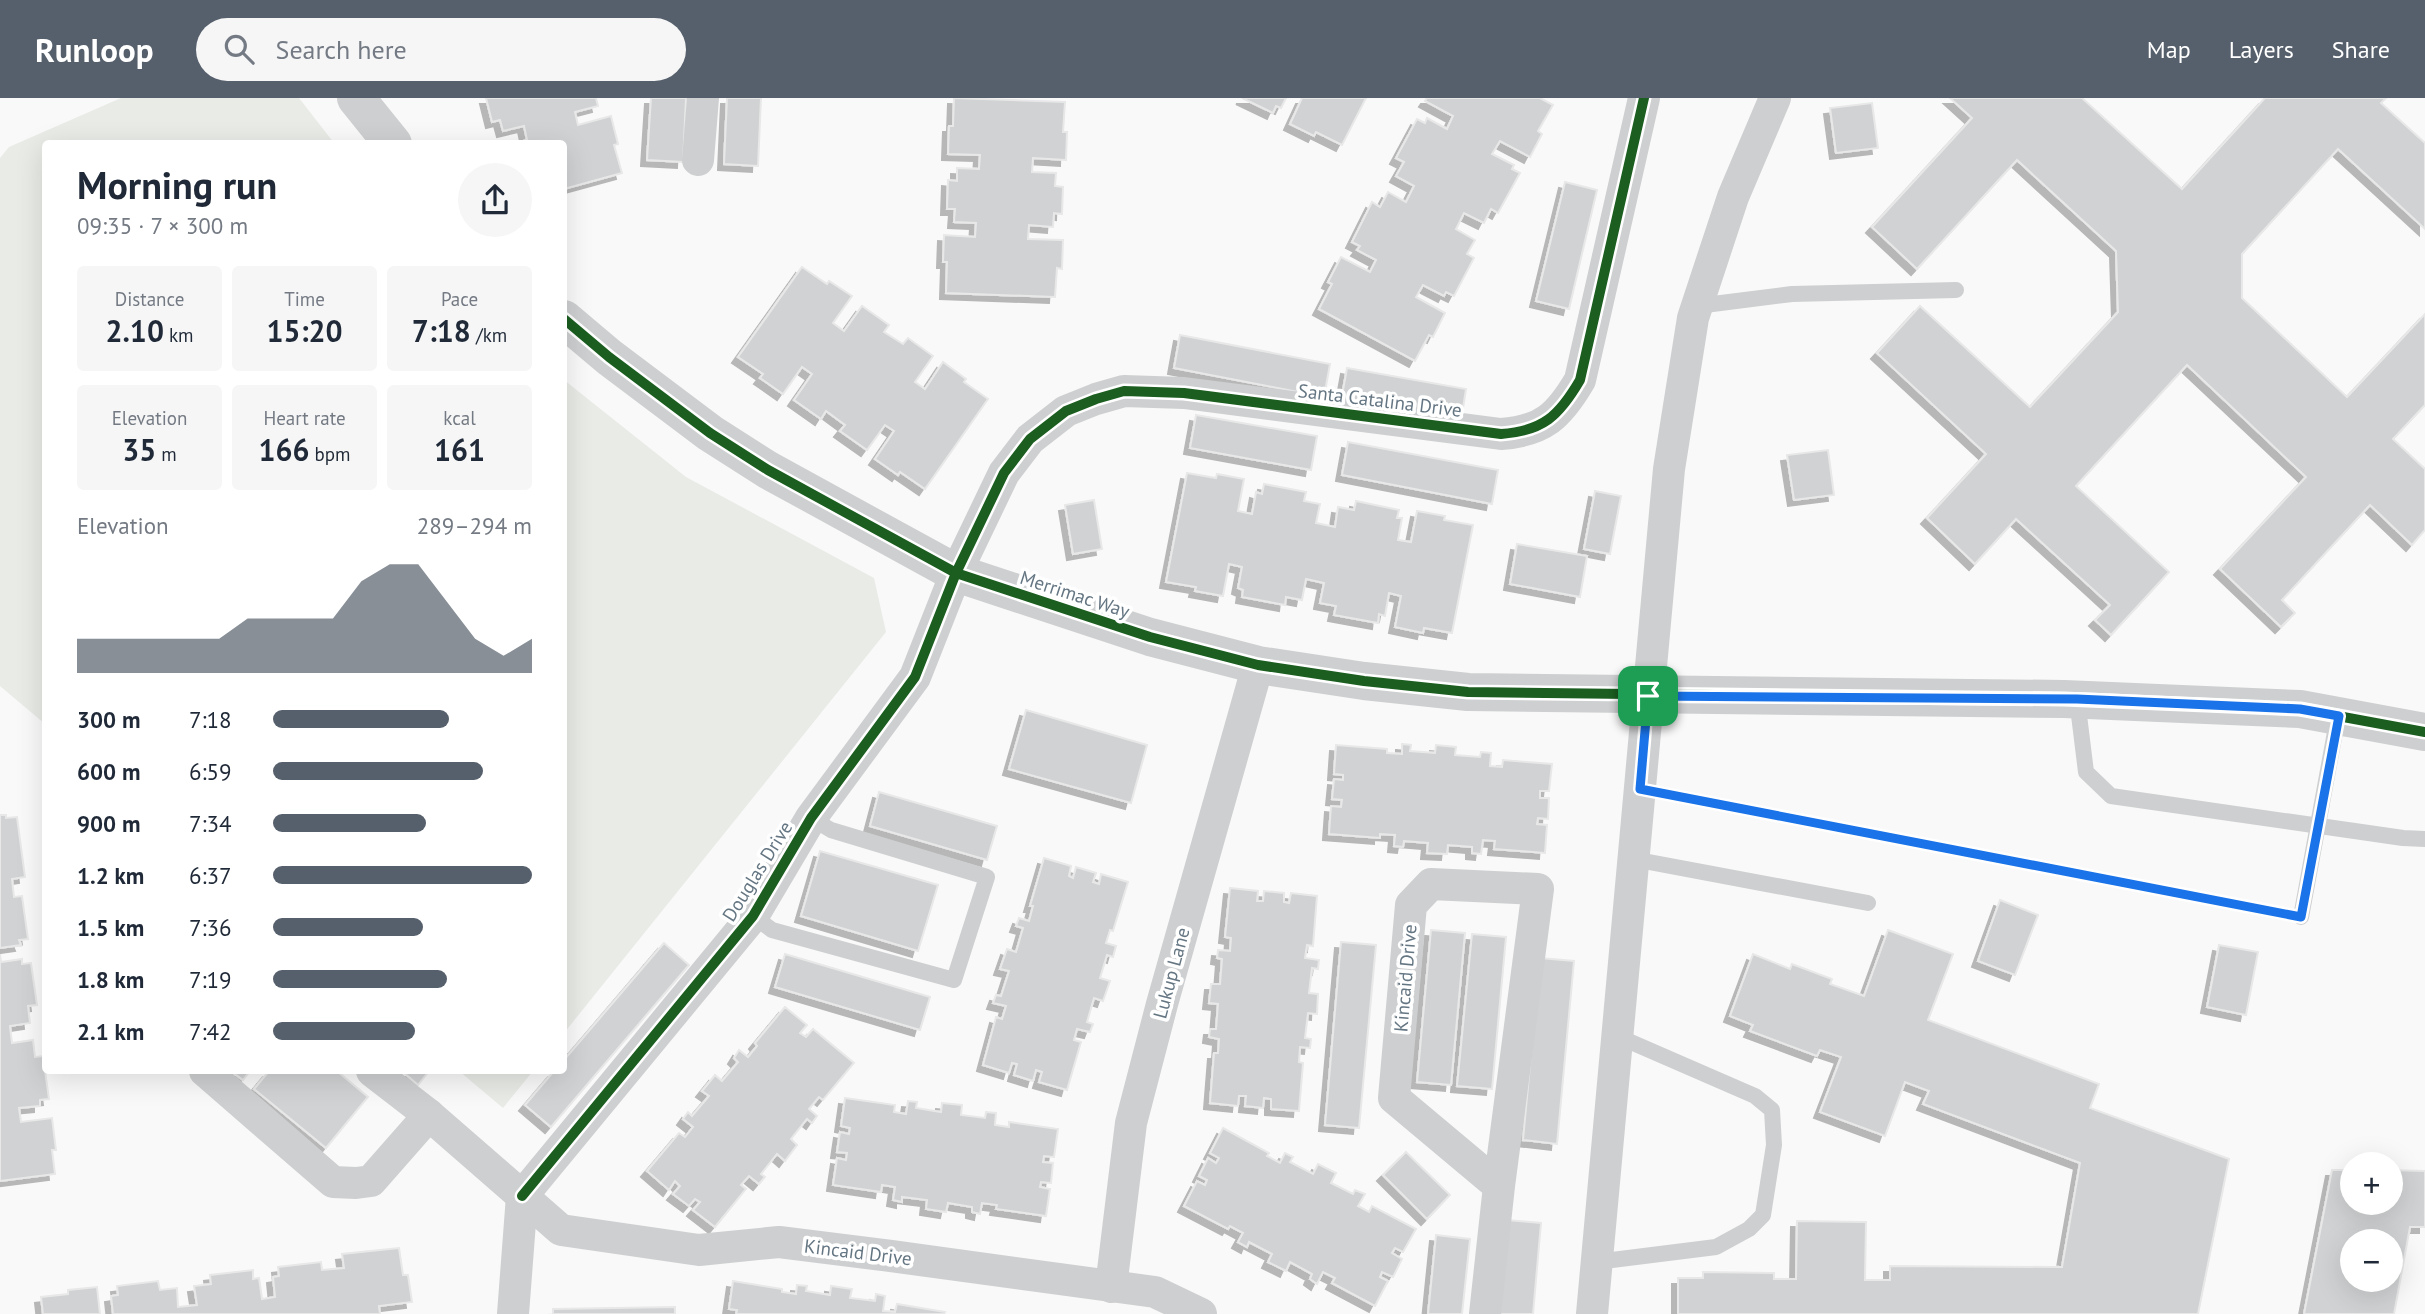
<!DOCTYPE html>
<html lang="en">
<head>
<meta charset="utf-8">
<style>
	body { margin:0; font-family:"PT Sans",sans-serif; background:#f6f6f7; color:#1f2937; height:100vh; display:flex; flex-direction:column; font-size:26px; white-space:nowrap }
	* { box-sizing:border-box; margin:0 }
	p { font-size:23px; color:#747a83 }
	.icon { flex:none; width:38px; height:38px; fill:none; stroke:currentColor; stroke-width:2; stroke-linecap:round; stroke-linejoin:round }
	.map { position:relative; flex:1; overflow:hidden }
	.drawer { position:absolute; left:42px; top:42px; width:525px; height:934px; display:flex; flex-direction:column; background:#fff; border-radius:7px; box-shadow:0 7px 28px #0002 }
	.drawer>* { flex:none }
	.fabs { position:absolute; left:2340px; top:1054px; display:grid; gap:14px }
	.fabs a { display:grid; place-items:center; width:63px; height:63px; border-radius:50%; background:#fff; box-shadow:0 7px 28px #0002; font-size:35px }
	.pin { position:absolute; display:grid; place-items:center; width:60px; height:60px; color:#fff; margin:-30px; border-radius:14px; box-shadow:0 4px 10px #0006 }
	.round { display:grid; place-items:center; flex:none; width:74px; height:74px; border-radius:37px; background:#f6f6f7 }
	.head { display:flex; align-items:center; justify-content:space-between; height:119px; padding:0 35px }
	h1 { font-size:38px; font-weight:700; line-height:52px }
	.stats { display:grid; grid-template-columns:repeat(3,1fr); gap:10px; height:119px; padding:7px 35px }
	.stats div { display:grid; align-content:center; border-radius:7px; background:#f6f6f7; text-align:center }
	.stats b { font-size:30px; font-weight:700 }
	.stats small { font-size:19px; font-weight:400 }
	.stats p { font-size:19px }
	.chart { height:196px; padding:14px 35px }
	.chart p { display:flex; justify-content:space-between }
	.chart svg { width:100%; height:126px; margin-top:7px; fill:#56606c; opacity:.7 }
	ul { padding:0 35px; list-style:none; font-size:23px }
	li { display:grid; grid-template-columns:112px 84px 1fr; align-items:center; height:52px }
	li i { height:18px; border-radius:9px; background:#56606c }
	header { display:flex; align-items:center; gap:42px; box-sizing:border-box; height:98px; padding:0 35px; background:#56606c; color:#fff }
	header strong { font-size:33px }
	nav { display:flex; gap:38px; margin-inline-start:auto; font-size:24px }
	.search { width:490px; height:63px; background:#f6f6f7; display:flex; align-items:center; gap:18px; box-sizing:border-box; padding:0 24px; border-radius:38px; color:#747a83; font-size:26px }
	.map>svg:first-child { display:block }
</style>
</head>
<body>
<header>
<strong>Runloop</strong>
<div class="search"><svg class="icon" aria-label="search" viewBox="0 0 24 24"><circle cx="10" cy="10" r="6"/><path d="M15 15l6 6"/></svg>Search here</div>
<nav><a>Map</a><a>Layers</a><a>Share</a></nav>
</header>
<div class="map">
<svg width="2425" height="1216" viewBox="0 0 2425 1216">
	<defs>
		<filter id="shadow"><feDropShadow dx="-6" dy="6" stdDeviation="0" flood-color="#0004"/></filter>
	</defs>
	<rect width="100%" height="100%" fill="#f9f9f9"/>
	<g fill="#e8ebe6">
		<path d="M121 0H299L334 45 46 46 45 626 0 588V60L9 49Z"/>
		<path d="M564 282 686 379 874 480 886 534 564 935Z"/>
		<path d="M459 973H533L503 1010Z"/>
	</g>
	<g fill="#d0d2d3" stroke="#e8e8e8" stroke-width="2" fill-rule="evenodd" filter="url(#shadow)">
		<path d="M486 0H596L598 8 575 14 578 27 611 18 618 46 614 47 622 75 564 91V46H512L527 42 524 28 503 33 500 22 492 24Z"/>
		<path d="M651 0H686L683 64 647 62Z"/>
		<path d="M727 0H761L758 68 724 66Z"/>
		<path d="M954 0 1065 4 1063 34H1067L1066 62 1033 60 1032 74 1056 75 1055 88 1063 89 1062 116 1054 115 1053 129 1029 127 1028 141 1063 142 1062 171 1057 170 1055 199 946 195 947 164H943L944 137 975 139 976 125 954 124 955 111H947L948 82 957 83V70L979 71 980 57 948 56 949 28H953Z"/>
		<path d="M1242 0H1286L1281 10 1276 8 1273 15Z"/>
		<path d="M1302 0H1366L1342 47 1316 34 1314 38 1290 26Z"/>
		<path d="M1427 0H1540L1553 7 1538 33 1542 36 1530 59 1500 43 1492 56 1514 67 1512 71 1520 75 1498 115 1491 111 1484 125 1464 115 1456 131 1475 142 1467 156 1474 160 1454 198 1446 194 1444 198 1423 187 1416 199 1445 215 1433 239 1429 237 1415 263 1319 211 1332 186 1328 184 1341 159 1370 174 1376 162 1357 152 1360 148 1352 144 1372 104 1380 109 1388 94 1406 104 1414 88 1396 78 1404 64 1396 60 1417 21 1425 25 1427 20 1447 31 1453 18 1425 3Z"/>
		<path d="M1950 0H2082L2182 91 2265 0H2386L2381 5 2425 45V131L2338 51 2242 156V200L2347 299 2425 216V307L2393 341 2425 371V432L2412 447 2370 407 2282 502 2295 515 2281 529 2220 471 2306 379 2187 267 2076 388 2169 474 2111 537 2095 522 2110 507 2016 421 1975 466 1927 420 1986 356 1877 255 1920 208 2030 309 2118 214 2116 153 2017 62 1917 171 1872 129 1972 20Z"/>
		<path d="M1872 5 1878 50 1836 55 1830 10Z"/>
		<path d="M1565 84 1597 92 1569 211 1536 203Z"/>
		<path d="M802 169 827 186 829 183 852 198 833 225 844 233 862 208 889 227 884 234 903 246 908 240 933 258 915 284 925 291 943 264 966 281 964 284 988 301 925 391 900 374 898 377 875 361 894 333 885 327 867 352 840 333 845 327 826 313 821 321 794 302 812 276 802 269 783 296 760 280 763 276 738 259Z"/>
		<path d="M1180 237 1330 266 1324 299 1174 270Z"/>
		<path d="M1347 270 1466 291 1461 323 1341 303Z"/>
		<path d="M1196 317 1317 338 1311 372 1190 350Z"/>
		<path d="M1348 344 1498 372 1492 406 1342 377Z"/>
		<path d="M1828 352 1834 397 1794 402 1787 357Z"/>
		<path d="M1187 375 1216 380 1217 376 1244 381 1238 413 1252 416 1256 394 1262 396 1264 386 1306 394 1304 403 1320 406 1316 425 1335 429 1338 409 1354 412 1356 403 1399 412 1397 420H1402L1398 442 1411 444 1417 413 1445 418 1444 422 1473 427 1452 535 1424 530 1423 535 1395 529 1401 498 1389 495 1385 518 1379 516 1378 525 1334 517 1336 508 1320 505 1324 485 1306 481 1302 502 1286 499 1285 507 1242 499 1243 492 1238 490 1242 469 1229 466 1223 498 1195 493 1196 489 1166 484Z"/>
		<path d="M1595 393 1621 398 1610 456 1584 451Z"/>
		<path d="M1094 402 1102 451 1073 456 1065 407Z"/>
		<path d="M1517 446 1587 458 1580 499 1510 486Z"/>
		<path d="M1026 612 1147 647 1131 705 1009 671Z"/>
		<path d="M1402 646 1411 647 1410 653 1435 655 1436 647 1456 649 1455 657 1480 659 1481 654 1491 655 1490 668 1502 669 1503 662 1552 666 1549 693H1540V700H1549L1548 721 1538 720 1537 726 1547 727 1545 755 1494 751 1495 743 1483 742 1481 756 1472 755V749L1448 747 1447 756 1427 755 1428 745 1404 743 1403 749 1394 748 1395 737 1380 736V740L1329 736 1331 708 1341 709 1342 702 1332 701 1334 681 1343 682V677L1334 676 1336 647 1387 651V655L1402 656Z"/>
		<path d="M879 694 997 728 987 762 870 728Z"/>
		<path d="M0 717H6V720L17 719 25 779 12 781 14 799 22 798 28 841 19 842 21 847 0 850Z"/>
		<path d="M820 753 938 787 918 853 801 818Z"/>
		<path d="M1044 760 1071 768 1069 778 1073 780 1076 769 1096 775 1093 784 1099 786 1101 776 1128 784 1113 833 1110 832 1106 845 1116 848 1113 859 1107 857 1100 880 1110 883 1103 903 1094 900 1087 924 1093 926 1090 934 1077 931 1074 942 1081 944 1067 992 1039 984 1042 974 1036 972 1033 983 1014 977 1017 966 1012 965 1009 975 983 967 996 919 1002 921 1006 908 993 905 996 897 1001 898 1009 873 1000 871 1007 851 1016 854 1023 830 1016 828 1019 820 1029 823 1033 808H1030Z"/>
		<path d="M1230 790 1258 793 1257 803H1263L1264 793 1284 795V804L1289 805 1291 795 1317 798 1313 848 1307 847 1305 860 1319 862 1318 871 1312 870 1309 895 1318 896 1317 916 1308 915 1305 940 1311 941 1310 950 1300 949 1299 964 1303 965 1299 1013 1271 1011V1001L1264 1000 1263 1010 1245 1008 1246 998H1239L1238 1008 1210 1005 1214 955H1218L1219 941 1209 939 1210 931H1216L1218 906 1209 905 1211 886H1220L1222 861 1217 860 1218 852 1230 853 1231 840 1225 839Z"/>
		<path d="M2000 802 2038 817 2015 877 1978 863Z"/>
		<path d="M1431 832 1465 835 1451 987 1417 984Z"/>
		<path d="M1888 832 1953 856 1928 922 2099 986 2090 1010 2229 1061 2198 1216H1678V1180H1703V1174L1774 1175V1181H1796L1797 1123 1866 1124 1865 1182H1890V1168L2062 1169 2080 1065 1923 1006 1929 993 1905 984 1885 1038 1820 1014 1841 959 1820 952 1817 958 1750 933 1753 927 1730 918 1753 856 1790 871 1792 866 1832 881 1830 886 1864 898Z"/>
		<path d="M1472 836 1506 839 1492 991 1457 988Z"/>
		<path d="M1341 844 1376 847 1359 1030 1325 1027Z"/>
		<path d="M664 845 689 867 551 1029 525 1007 554 973H564V962Z"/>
		<path d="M2219 847 2258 854 2246 917 2207 909Z"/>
		<path d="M0 856 1 864 22 861V866L31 865 37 907 28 908 30 925 10 928 12 945 33 942 35 959 43 958 49 1001 40 1002V1008L19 1010 21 1024 52 1020 56 1052H52L55 1076 0 1083Z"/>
		<path d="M785 856 930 899 920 932 775 889Z"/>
		<path d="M1540 860 1574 863 1557 1046 1523 1042Z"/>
		<path d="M785 909 807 927 800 935 806 939 813 931 854 965 823 1002 819 999 809 1011 817 1018 812 1025 807 1021 791 1041 797 1047 785 1063 777 1056 761 1076 765 1079 759 1086 749 1078 741 1087 746 1091 715 1129 693 1112 700 1104 695 1101 689 1108 673 1096 680 1088 675 1083 669 1092 647 1073 679 1035 685 1039 693 1029 683 1021 688 1014 692 1018 709 998 702 993 715 977 722 983 738 964 734 960 739 952 748 959 757 948 755 945Z"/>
		<path d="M231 973H250L243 982Z"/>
		<path d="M269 973H337L368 999 326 1050 254 991Z"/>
		<path d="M402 973H429L418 987Z"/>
		<path d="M845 1000 895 1007 894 1014 906 1016 908 1003 917 1004 916 1010 941 1014 942 1005 962 1007 961 1017 985 1020 986 1014 996 1015 995 1027 1009 1029V1024L1058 1031 1054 1059 1044 1058 1043 1064 1053 1065 1051 1085 1041 1084 1040 1089 1050 1091 1046 1118 996 1111 997 1107 982 1105 980 1116 972 1114V1109L948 1105 946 1114 926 1111 927 1102 902 1099V1104L893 1102 895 1089 882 1087 881 1094 833 1087 837 1060 846 1062 847 1055 837 1054 840 1034 849 1036 850 1030 841 1028Z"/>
		<path d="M1223 1030 1269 1055 1267 1058 1280 1065 1285 1055 1293 1059 1290 1064 1313 1076 1318 1066 1336 1075 1331 1085 1353 1096 1355 1092 1365 1096 1358 1108 1369 1114 1372 1108 1416 1131 1403 1154 1395 1150 1392 1155 1402 1161 1393 1179 1382 1174 1380 1179 1388 1183 1375 1208 1332 1185 1335 1180 1323 1174 1317 1186 1310 1181 1312 1176 1290 1164 1286 1173 1268 1164 1272 1156 1249 1144 1247 1149 1238 1144 1243 1135 1230 1128 1228 1131 1184 1108 1197 1083 1205 1087 1207 1082 1199 1078 1208 1060 1216 1065 1219 1060 1210 1055Z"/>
		<path d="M1406 1054 1450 1097 1427 1121 1383 1077Z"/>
		<path d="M2332 1072H2352V1104H2390V1072L2425 1073V1129H2410L2394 1216H2304ZM2352 1143H2390V1181H2352Z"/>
		<path d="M1506 1122 1541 1125 1533 1216H1498Z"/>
		<path d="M1436 1137 1470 1141 1462 1216H1428Z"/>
		<path d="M399 1150 403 1177H408L412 1204 379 1208 380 1216H113L111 1198 118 1197 117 1188 158 1183 160 1192 177 1190 178 1209 197 1207 194 1188 211 1186 210 1177 253 1172V1181L259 1180 262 1201 275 1199 273 1179 279 1178 278 1169 321 1164 322 1172 344 1170 342 1156Z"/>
		<path d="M733 1183 782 1191V1194L796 1196 797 1187 807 1188 806 1193 830 1197 831 1188 852 1191 850 1200 875 1203 876 1196 885 1198 883 1213 895 1214 897 1206 945 1214 944 1216H736L737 1212 729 1211Z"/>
		<path d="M97 1189 100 1216H43L41 1199 68 1196V1192Z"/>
		<path d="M675 1209V1216H553V1211Z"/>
	</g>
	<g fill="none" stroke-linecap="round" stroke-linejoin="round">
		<path stroke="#cbcccd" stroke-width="4.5" stroke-dasharray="3.5 3.5" stroke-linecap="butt" d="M1671 697 2275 814"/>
		<g stroke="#cecfd0" stroke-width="16">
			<path d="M1697 208 1792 196 1956 192"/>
			<path d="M2077 601 2086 674 2111 698 2403 740 2425 741"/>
			<path d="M1633 761 1868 805"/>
			<path d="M753 818 772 832 954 882 987 779 831 732 811 720"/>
			<path d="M2301 819 2338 618"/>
			<path d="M1596 1164 1716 1149 1749 1131 1763 1117 1774 1047 1772 1012 1755 998 1617 938"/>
		</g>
		<g stroke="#cecfd0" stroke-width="32">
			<path d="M698 62 703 0"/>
			<path d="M205 973 333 1084 356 1085 371 1083 429 1017"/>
			<path d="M372 973 429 1017 561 1132 699 1152 779 1144 891 1158 1155 1194 1201 1216"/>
			<path d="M522 1098 753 818 811 720 915 579 956 475 1004 375 1030 341 1066 313 1096 301 1124 293 1184 295 1501 336C1543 333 1559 318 1580 282L1644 0"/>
			<path d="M1111 1189 1131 1025 1162 906 1258 567"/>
			<path d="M513 1216 522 1098"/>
			<path d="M1485 1216 1499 1088 1538 791 1431 786 1411 807 1394 1000 1499 1088"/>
			<path d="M1592 1216 1669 371 1693 220 1733 99 1775 0"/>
		</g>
		<g stroke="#cecfd0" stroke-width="38">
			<path d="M356 0 393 46"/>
			<path d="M564 221 609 259 710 335 768 372 956 475 1150 539 1258 567 1364 583 1468 594 2064 601 2300 611 2425 634"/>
		</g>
		<defs>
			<g id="cycleway">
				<path d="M564 221 609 259 710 335 768 372 956 475 1150 539 1258 567 1364 583 1468 594 2064 601 2300 611 2425 634"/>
				<path d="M522 1098 753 818 811 720 915 579 956 475 1004 375 1030 341 1066 313 1096 301 1124 293 1184 295 1501 336C1543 333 1559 318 1580 282L1644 0"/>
			</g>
		</defs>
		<use href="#cycleway" stroke="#fff" stroke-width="15"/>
		<use href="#cycleway" stroke="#1b5e20" stroke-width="10"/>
	</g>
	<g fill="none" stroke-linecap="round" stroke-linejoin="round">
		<defs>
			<path id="route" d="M1648 598 2077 601 2300 611 2339 618 2301 819 1640 691Z"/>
		</defs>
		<use href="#route" stroke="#fff" stroke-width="14"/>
		<use href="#route" stroke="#1a73e8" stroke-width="9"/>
	</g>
	<g text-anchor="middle" stroke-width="7" stroke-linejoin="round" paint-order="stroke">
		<g font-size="19" fill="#657683" stroke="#fff">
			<text transform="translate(1380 302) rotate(7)" y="7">Santa Catalina Drive</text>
			<text transform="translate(1075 496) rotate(18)" y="7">Merrimac Way</text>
			<text transform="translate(757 773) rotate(-58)" y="7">Douglas Drive</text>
			<text transform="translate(1171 875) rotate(-75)" y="7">Lukup Lane</text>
			<text transform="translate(1405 880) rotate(-85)" y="7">Kincaid Drive</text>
			<text transform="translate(858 1154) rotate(7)" y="7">Kincaid Drive</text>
		</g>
	</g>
</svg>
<div class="fabs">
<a>+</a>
<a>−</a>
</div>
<div class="pin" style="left:1648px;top:598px;background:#1e9e55"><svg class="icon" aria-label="arrive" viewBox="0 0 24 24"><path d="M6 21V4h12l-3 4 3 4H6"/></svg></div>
<section class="drawer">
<div class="head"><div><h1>Morning run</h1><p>09:35 · 7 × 300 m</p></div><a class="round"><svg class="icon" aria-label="share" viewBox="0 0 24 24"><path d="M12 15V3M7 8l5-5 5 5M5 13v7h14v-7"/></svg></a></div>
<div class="stats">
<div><p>Distance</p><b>2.10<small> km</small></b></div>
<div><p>Time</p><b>15:20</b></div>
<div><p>Pace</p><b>7:18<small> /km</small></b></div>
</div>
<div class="stats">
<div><p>Elevation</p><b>35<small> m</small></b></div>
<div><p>Heart rate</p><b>166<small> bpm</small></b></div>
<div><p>kcal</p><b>161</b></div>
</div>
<div class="chart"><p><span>Elevation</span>289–294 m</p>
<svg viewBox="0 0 160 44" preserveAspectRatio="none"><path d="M0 44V32L10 32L20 32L30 32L40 32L50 32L60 25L70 25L80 25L90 25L100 12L110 6L120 6L130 19L140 32L150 38L160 32V44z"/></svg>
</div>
<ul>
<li><b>300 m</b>7:18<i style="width:68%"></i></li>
<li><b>600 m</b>6:59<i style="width:81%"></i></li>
<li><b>900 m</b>7:34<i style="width:59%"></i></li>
<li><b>1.2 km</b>6:37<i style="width:100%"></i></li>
<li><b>1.5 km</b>7:36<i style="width:58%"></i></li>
<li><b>1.8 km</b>7:19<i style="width:67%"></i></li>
<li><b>2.1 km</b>7:42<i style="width:55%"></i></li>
</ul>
</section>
</div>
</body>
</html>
